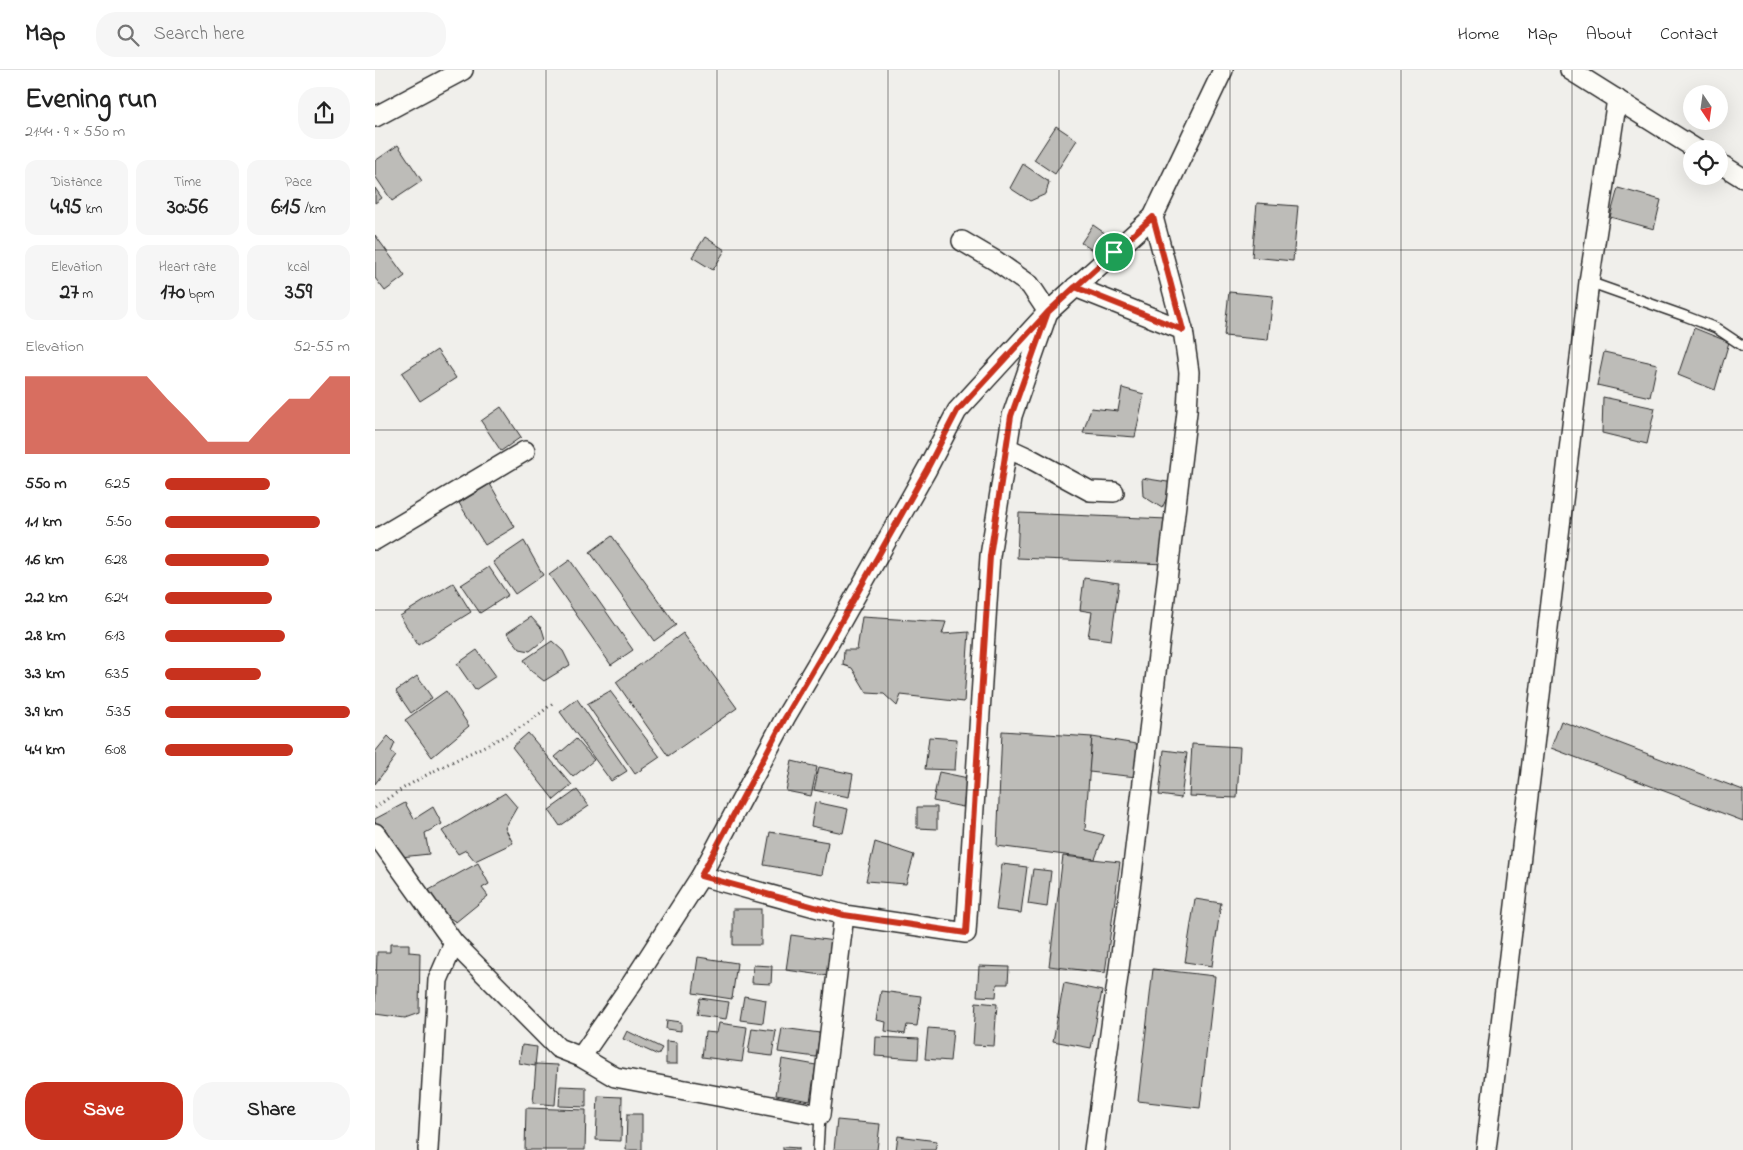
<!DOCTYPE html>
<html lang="en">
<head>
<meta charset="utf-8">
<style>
	body { margin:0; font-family:"Indie Flower",sans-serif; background:#f6f6f6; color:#222; height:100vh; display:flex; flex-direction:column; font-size:19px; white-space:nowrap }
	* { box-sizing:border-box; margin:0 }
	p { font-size:16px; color:#767676 }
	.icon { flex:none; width:28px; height:28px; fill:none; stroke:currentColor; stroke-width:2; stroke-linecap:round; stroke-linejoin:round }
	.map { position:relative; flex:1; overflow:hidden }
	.details { display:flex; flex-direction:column; background:#fff; width:375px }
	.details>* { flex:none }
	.needle { width:32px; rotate:167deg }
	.tools { position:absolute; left:1308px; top:15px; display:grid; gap:10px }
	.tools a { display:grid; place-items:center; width:45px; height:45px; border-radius:50%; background:#fff; box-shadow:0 5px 20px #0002; font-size:25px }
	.pin { position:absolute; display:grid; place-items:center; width:42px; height:42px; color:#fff; margin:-21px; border:2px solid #fff; border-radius:50%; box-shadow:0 1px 5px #0007 }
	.round { display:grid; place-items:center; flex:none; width:52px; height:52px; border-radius:20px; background:#f6f6f6 }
	.head { display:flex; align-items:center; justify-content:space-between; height:85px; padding:0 25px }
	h1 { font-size:28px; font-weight:700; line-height:38px }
	.stats { display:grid; grid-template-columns:repeat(3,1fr); gap:8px; height:85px; padding:5px 25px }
	.stats div { display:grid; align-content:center; border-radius:12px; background:#f6f6f6; text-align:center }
	.stats b { font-size:21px; font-weight:700 }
	.stats small { font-size:14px; font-weight:400 }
	.stats p { font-size:14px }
	.chart { height:140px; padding:10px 25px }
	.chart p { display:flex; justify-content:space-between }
	.chart svg { width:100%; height:90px; margin-top:5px; fill:#c8321e; opacity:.7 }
	.primary-button { display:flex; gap:10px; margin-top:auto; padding:10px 25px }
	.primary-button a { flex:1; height:58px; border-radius:20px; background:#c8321e; color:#fff; font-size:20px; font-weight:700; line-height:58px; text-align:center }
	.primary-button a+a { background:#f6f6f6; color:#222 }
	ul { padding:0 25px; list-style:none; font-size:16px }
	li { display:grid; grid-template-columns:80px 60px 1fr; align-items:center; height:38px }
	li i { height:12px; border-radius:6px; background:#c8321e }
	header { display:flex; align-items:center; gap:30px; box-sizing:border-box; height:70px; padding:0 25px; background:#fff; border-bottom:1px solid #e0e0e0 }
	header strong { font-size:24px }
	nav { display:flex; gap:28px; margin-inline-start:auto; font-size:18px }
	.search { width:350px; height:45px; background:#f6f6f6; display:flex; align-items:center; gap:12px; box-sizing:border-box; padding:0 18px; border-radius:20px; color:#767676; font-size:19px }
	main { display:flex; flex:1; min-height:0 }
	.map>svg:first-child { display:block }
</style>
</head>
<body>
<header>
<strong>Map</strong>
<div class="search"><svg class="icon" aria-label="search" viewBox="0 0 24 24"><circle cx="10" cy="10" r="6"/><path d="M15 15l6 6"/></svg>Search here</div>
<nav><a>Home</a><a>Map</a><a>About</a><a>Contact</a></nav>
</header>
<main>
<section class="details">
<div class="head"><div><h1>Evening run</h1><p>21:44 · 9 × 550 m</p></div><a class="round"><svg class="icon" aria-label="share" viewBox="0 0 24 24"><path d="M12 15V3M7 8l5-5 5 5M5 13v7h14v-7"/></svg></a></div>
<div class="stats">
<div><p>Distance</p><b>4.95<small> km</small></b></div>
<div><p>Time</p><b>30:56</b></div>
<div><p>Pace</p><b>6:15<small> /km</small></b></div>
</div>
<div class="stats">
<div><p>Elevation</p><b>27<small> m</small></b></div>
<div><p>Heart rate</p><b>170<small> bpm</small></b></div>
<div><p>kcal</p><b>359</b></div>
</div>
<div class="chart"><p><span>Elevation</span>52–55 m</p>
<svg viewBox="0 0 160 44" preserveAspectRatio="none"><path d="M0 44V6L10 6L20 6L30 6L40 6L50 6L60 6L70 17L80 27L90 38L100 38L110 38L120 27L130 17L140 17L150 6L160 6V44z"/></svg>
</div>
<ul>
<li><b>550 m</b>6:25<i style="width:57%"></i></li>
<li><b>1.1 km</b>5:50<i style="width:84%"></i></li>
<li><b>1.6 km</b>6:28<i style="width:56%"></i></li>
<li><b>2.2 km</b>6:24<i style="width:58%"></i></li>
<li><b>2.8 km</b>6:13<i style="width:65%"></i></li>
<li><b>3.3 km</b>6:35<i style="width:52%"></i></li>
<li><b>3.9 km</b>5:35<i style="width:100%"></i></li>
<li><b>4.4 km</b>6:08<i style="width:69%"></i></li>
</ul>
<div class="primary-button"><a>Save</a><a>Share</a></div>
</section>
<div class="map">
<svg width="1368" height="1080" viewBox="0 0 1368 1080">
	<rect width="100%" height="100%" fill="#f0efeb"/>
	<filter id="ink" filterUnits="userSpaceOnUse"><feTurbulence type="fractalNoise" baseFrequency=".02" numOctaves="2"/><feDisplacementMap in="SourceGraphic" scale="10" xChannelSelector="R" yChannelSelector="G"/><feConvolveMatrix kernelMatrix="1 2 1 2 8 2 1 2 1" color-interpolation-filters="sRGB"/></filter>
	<g filter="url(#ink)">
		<g fill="#bdbcb8" stroke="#2b2b2b">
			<path d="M681 56 702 70 680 104 659 90Z"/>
			<path d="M23 75 47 111 17 131 0 106V91Z"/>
			<path d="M648 94 674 112 671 124 655 131 635 118Z"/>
			<path d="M0 118 7 128 0 133Z"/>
			<path d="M1243 118 1286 130 1279 159 1235 147Z"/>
			<path d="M882 133 923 136 918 191 877 187Z"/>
			<path d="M718 155 731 164 719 181 706 173Z"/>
			<path d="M0 165 30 206 10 221 0 208Z"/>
			<path d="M330 167 350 180 338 200 317 187Z"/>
			<path d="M854 222 898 226 893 270 849 266Z"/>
			<path d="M1319 258 1354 272 1340 320 1303 305Z"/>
			<path d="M62 280 81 308 45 331 27 303Z"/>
			<path d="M1229 282 1282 294 1275 327 1222 315Z"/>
			<path d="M747 318 769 324 760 367 708 363 716 338 743 341Z"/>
			<path d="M1228 327 1280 338 1272 374 1227 363Z"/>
			<path d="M126 337 146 367 126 381 106 351Z"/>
			<path d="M767 408 799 413 787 438 768 426Z"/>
			<path d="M115 414 140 457 110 475 84 433Z"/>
			<path d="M644 443 793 449 791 494 642 488Z"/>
			<path d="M237 466 301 555 279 571 215 482Z"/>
			<path d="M149 471 168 505 140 524 118 492Z"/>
			<path d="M195 490 258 580 236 595 174 505Z"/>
			<path d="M114 497 133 525 105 543 86 515Z"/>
			<path d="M709 508 744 513 736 570 713 567 717 542 705 540Z"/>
			<path d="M78 513 96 542 43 575 25 546Z"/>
			<path d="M156 547 167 559 170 569 155 581 145 579 132 563Z"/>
			<path d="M487 547 571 552 567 564 594 562 589 632 526 625 522 636 509 624 492 623 477 598 468 595 469 580H482Z"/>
			<path d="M308 563 362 638 293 686 241 612Z"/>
			<path d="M177 571 188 581 195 595 169 611 156 601 149 590Z"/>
			<path d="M102 580 121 606 100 620 82 594Z"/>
			<path d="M42 606 57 628 36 643 21 621Z"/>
			<path d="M71 621 94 656 57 687 30 650Z"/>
			<path d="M235 621 285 687 260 704 212 634Z"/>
			<path d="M202 629 252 701 236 711 185 642Z"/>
			<path d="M1186 651 1368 720V751L1176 678Z"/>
			<path d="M627 661 717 667 710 760 729 765 720 789 622 776Z"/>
			<path d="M153 663 197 715 179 730 137 677Z"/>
			<path d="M13 666 20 673 16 682 21 686 0 714V682Z"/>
			<path d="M554 667 582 669 580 700 550 699Z"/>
			<path d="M717 667 768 675 762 707 714 702Z"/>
			<path d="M201 669 219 690 198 707 180 687Z"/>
			<path d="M817 674 865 677 862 728 814 726Z"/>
			<path d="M789 680 812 683 806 728 784 725Z"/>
			<path d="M417 691 442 697 436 726 411 721Z"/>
			<path d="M444 697 478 704 474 727 439 720Z"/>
			<path d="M564 702 593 708 588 737 558 731Z"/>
			<path d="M202 720 214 736 185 756 174 740Z"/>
			<path d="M130 723 142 737 130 758 138 773 100 791 91 780 83 784 67 761Z"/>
			<path d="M440 732 473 739 468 763 436 756Z"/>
			<path d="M30 733 39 749 58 737 67 754 50 763 54 784 26 787 0 756V749Z"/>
			<path d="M542 737H562V759L542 758Z"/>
			<path d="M395 762 453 772 447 805 389 795Z"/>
			<path d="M500 772 539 785 531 814 491 811Z"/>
			<path d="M688 786 745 792 730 903 674 896Z"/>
			<path d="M103 793 114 814 107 818 113 826 81 852 70 845 54 820Z"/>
			<path d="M627 794 652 797 646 843 621 840Z"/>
			<path d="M658 799 676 801 672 837 653 834Z"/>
			<path d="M820 829 846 833 837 896 810 892Z"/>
			<rect x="358" y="839" width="28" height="36"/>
			<path d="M416 865 459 871 454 906 411 900Z"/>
			<path d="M15 874H34V882L45 883 44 943 30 948 0 944 2 882H15Z"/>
			<path d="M323 887 362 893 357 929 318 923Z"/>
			<path d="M378 895 397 896 396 914 377 913Z"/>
			<path d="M604 896 634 897 633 914H622L621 927 602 926Z"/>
			<path d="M778 899 840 906 825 1038 763 1031Z"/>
			<path d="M689 913 727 921 716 978 678 971Z"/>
			<path d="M506 921 546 926 542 956 532 955 530 964 510 961 511 952 501 950Z"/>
			<path d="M369 926 391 930 388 953 365 950Z"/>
			<path d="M325 928 354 932 351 949 322 945Z"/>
			<path d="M601 932 622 934 619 976 598 975Z"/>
			<path d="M292 950 306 952V961L291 959Z"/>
			<path d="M344 953 372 957 367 992 327 987 330 962 342 963Z"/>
			<path d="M377 958 401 961 397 986 373 983Z"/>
			<path d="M407 958 445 963 441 987 403 982Z"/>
			<path d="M553 958 578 960 575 991 550 989Z"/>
			<path d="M252 961 287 978 283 985 248 969Z"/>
			<path d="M501 967 544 969 543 989 500 986Z"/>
			<path d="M291 971 302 972V994H291Z"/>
			<path d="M147 975 162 977 160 996 144 993Z"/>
			<path d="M407 989 441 995 435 1031 401 1025Z"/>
			<path d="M161 994 183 995 180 1035 158 1033Z"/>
			<path d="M185 1016 211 1017V1037L184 1036Z"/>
			<path d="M223 1026 247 1027 246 1071 221 1070Z"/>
			<path d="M151 1038 211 1040 210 1080H150Z"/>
			<path d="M252 1044H267V1080H251Z"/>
			<path d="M462 1050 505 1054 502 1080H459Z"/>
			<path d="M523 1066 562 1071 560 1080H521Z"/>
			<path d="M408 1077 424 1078V1080H408Z"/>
		</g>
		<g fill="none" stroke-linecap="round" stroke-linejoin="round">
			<defs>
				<g id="lane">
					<path d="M1214 212 1310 246 1341 258 1368 276"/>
					<path d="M443 1080 445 1045"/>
				</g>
				<g id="street">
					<path d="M1195 0 1321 79"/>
					<path d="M0 47 88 0"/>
					<path d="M1344 93 1368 108"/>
					<path d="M700 217 808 260"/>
					<path d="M632 378 656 389 715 421 739 422"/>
					<path d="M0 470 150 381"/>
					<path d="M0 763 79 873 183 978 206 987 240 1007 445 1045 469 845"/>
					<path d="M326 806 469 845 591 863 615 486 637 346 673 242 655 215 621 191 587 171"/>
					<path d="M206 987 257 913 326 806 410 648 453 575 552 399 582 341 673 242 778 147 848 0"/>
					<path d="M53 1080 63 910 79 873"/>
					<path d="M719 1080 757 804 812 342 814 302 808 260 778 147"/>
					<path d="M1111 1080 1214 212 1242 29"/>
				</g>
			</defs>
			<use href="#lane" stroke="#2b2b2b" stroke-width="12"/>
			<use href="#street" stroke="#2b2b2b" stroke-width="22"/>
			<path stroke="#2b2b2b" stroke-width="3" stroke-dasharray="1 4" stroke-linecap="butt" d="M0 738C43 704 96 685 144 658 156 651 167 642 178 633"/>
			<use href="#lane" stroke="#fdfcf7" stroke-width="9"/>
			<use href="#street" stroke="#fdfcf7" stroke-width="19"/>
		</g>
	</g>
	<g fill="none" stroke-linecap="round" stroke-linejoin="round" filter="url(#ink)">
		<defs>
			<path id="route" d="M739 182 673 242 582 341 552 399 453 575 410 648 326 806 469 845 591 863 615 486 636 346 673 242 700 217 808 260 778 147 739 182"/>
		</defs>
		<use href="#route" stroke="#fff" stroke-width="10"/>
		<use href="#route" stroke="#c8321e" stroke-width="6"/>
	</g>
	<path fill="none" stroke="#2b2b2b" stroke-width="1" stroke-opacity="0.55" d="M171 0V1080M342 0V1080M513 0V1080M684 0V1080M855 0V1080M1026 0V1080M1197 0V1080M0 180H1368M0 360H1368M0 540H1368M0 720H1368M0 900H1368"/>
</svg>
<div class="tools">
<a><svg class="needle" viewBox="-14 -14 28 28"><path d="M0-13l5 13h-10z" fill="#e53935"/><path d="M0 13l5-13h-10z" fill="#767676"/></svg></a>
<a><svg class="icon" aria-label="locate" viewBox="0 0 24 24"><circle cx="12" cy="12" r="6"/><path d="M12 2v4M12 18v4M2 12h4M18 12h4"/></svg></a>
</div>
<div class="pin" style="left:739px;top:182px;background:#1e9e55"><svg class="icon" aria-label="arrive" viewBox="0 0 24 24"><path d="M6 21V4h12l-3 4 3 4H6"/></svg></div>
</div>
</main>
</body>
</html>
